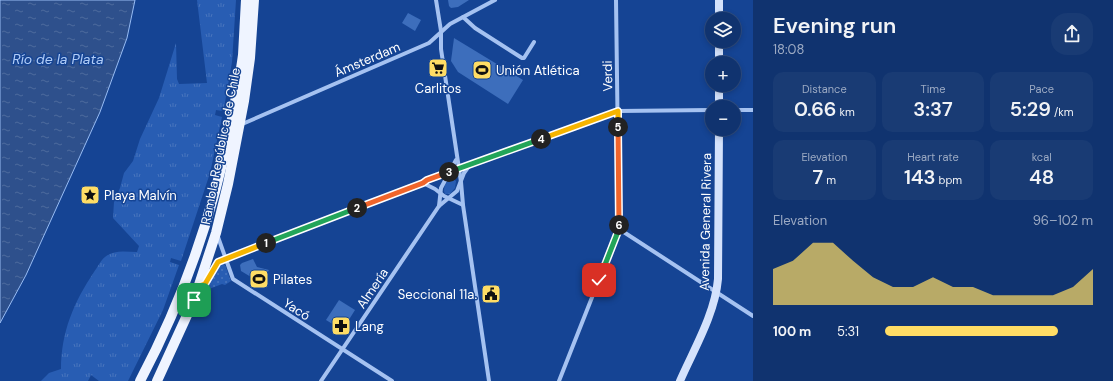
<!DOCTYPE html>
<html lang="en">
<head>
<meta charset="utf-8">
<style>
	body { margin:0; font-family:"DM Sans",sans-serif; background:#193b74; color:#f1f3f6; height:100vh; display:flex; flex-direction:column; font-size:15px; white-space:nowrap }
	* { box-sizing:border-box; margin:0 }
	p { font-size:13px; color:#9caac3 }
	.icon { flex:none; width:22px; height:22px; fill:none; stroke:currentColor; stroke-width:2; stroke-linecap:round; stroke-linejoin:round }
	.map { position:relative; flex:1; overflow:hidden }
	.details { display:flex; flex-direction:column; background:#10336f; width:360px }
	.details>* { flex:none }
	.fabs { position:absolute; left:705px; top:12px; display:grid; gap:8px }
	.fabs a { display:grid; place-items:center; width:36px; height:36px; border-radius:50%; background:#10336f; box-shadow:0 2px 6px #0003,0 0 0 1px #304e82; font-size:20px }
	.pin { position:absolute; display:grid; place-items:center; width:34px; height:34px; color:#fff; margin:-17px; border-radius:8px; box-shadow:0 2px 6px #0006 }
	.km { position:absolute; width:20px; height:20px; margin:-10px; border-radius:50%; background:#222; color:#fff; font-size:11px; line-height:20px; text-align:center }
	.round { display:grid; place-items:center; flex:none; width:42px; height:42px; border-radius:16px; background:#193b74 }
	.headline { display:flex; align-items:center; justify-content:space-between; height:68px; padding:0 20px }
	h1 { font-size:22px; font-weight:600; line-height:30px }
	.stats { display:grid; grid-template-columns:repeat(3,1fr); gap:6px; height:68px; padding:4px 20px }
	.stats div { display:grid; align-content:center; border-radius:10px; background:#193b74; text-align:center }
	.stats b { font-size:20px; font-weight:600 }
	.stats small { font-size:11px; font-weight:400 }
	.stats p { font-size:11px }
	.chart { height:112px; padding:8px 20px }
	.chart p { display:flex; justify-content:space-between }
	.chart svg { width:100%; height:72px; margin-top:4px; fill:#ffdd65; opacity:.7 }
	ul { padding:0 20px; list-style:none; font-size:13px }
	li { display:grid; grid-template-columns:64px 48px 1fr; align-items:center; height:30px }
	li i { height:10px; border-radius:5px; background:#ffdd65 }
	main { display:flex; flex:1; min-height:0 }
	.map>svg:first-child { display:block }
</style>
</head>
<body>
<main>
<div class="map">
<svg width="753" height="381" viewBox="0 0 753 381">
	<defs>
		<pattern id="grass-tufts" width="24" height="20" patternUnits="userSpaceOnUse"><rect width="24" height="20" fill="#285db3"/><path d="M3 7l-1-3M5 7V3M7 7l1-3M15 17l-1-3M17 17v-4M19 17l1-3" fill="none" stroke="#4875be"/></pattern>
		<pattern id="park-dots" width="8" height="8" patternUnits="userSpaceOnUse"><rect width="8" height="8" fill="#285db3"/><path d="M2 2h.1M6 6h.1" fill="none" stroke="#4875be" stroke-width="1.8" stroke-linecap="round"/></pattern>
		<pattern id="water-ripples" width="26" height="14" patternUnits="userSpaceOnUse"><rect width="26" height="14" fill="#2e508c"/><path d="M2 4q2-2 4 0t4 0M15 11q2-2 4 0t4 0" fill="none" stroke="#4d6a9d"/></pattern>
	</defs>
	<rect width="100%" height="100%" fill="#154494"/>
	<g fill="url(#grass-tufts)">
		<path d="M197 0H236L232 62 224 108H222V111L216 110 215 115 222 117 210 173 181 261 171 258 170 262 179 265 163 310 128 381H99L91 375 88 381H41L49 373 61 369C61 332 74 302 94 272 97 268 101 260 105 257 115 249 126 252 137 252L139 246 113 218 114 202 120 188 124 173 133 161 140 139 159 98 176 43 177 79 179 84 207 83Z"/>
		<path d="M453 179 456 181 455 188 450 194H445L444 191C444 185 447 180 453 179Z"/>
	</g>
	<path fill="url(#park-dots)" d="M222 262C227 265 228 276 231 281L225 285 222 284 204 291 218 265Z"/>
	<path fill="url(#water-ripples)" stroke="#97bcf4" d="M0 0H135L127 38 100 112 26 275 0 323Z"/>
	<g fill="#3d6ebc">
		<path d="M448 0H469L458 7 451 8 449 6Z"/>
		<path d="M408 13 421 20 415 31 402 23Z"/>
		<path d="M454 38 523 80 508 104 458 72 451 61Z"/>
		<path d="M253 259 257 267 269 270 261 283 241 271 240 265 242 263Z"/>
		<path d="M339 300 355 310 345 326 339 328 326 320Z"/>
	</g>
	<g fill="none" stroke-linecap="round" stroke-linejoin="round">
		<g stroke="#a5c2f1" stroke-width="4">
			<path d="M436 0 441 31V49L461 182 463 205 489 381"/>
			<path d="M463 17 475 28 522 58H524L534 42"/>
			<path d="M734 110H753"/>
			<path d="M240 125 429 43 450 24 495 0"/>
			<path d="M423 183 435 189 444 196 463 205"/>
			<path d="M439 206 441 188 456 160"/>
			<path d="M619 229 753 316"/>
			<path d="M218 237 233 279 392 381"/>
			<path d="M199 286C213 280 210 265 226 258L423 183 427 180 618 111 712 110"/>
			<path d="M321 381 439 206 457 191 464 173 469 166"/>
			<path d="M559 381 619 229 616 0"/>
		</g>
		<g stroke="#d4e2fc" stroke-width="8">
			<path d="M719 0V19"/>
			<path d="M719 41V63"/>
			<path d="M719 85V107"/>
			<path d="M680 381C694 349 715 314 718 279L719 129"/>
		</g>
		<g stroke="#eff4ff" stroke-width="10">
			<path d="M140 381C183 300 213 214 231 124 235 101 240 78 243 55 244 37 245 18 246 0"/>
			<path d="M157 381 194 300 216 233 228 184 244 101 250 58 254 0"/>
		</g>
	</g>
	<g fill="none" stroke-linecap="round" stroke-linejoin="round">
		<defs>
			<path id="split-1" d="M194 300 199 286 205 284 218 262 266 243"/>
			<path id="split-2" d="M266 243 357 208"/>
			<path id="split-3" d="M357 208 423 183 427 180 449 172"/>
			<path id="split-4" d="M449 172 541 139"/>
			<path id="split-5" d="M541 139 618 111V127"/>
			<path id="split-6" d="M618 127 619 225"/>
			<path id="split-7" d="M599 280 619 229V225"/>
		</defs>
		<use href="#split-1" stroke="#fff" stroke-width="8"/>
		<use href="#split-2" stroke="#fff" stroke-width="8"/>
		<use href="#split-3" stroke="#fff" stroke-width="8"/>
		<use href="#split-4" stroke="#fff" stroke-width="8"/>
		<use href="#split-5" stroke="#fff" stroke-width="8"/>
		<use href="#split-6" stroke="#fff" stroke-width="8"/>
		<use href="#split-7" stroke="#fff" stroke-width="8"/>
		<use href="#split-1" stroke="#f5b400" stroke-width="5"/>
		<use href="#split-2" stroke="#22a559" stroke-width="5"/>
		<use href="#split-3" stroke="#f0652b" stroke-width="5"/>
		<use href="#split-4" stroke="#22a559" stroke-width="5"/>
		<use href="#split-5" stroke="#f5b400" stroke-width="5"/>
		<use href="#split-6" stroke="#f0652b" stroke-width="5"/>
		<use href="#split-7" stroke="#22a559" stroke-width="5"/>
	</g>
	<defs>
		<symbol id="supermarket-square" viewBox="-11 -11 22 22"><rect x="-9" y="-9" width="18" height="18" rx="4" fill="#ffdd65" stroke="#154494"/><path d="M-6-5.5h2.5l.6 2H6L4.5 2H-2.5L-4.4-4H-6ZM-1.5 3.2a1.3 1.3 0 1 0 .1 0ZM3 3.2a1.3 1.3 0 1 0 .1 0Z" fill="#111"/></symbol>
		<symbol id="stadium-square" viewBox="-11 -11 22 22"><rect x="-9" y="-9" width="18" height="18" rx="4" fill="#ffdd65" stroke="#154494"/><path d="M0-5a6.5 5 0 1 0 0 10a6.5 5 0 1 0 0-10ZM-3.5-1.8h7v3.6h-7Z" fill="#111"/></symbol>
		<symbol id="sight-square" viewBox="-11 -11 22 22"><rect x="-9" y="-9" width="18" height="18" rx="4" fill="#ffdd65" stroke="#154494"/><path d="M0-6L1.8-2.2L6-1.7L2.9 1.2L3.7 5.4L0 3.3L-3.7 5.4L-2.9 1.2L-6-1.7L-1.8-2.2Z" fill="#111"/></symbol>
		<symbol id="civic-square" viewBox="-11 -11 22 22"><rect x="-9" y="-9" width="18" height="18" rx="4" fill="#ffdd65" stroke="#154494"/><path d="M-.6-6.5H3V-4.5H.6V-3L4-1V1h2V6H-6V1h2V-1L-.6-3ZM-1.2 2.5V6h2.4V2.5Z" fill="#111"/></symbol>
		<symbol id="pharmacy-square" viewBox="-11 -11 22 22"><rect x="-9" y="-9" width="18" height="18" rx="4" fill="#ffdd65" stroke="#154494"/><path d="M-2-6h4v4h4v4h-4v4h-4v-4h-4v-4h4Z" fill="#111"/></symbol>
	</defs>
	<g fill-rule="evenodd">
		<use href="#supermarket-square" x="427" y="57" width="22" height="22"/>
		<use href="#stadium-square" x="471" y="59" width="22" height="22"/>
		<use href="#sight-square" x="79" y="184" width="22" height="22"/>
		<use href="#stadium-square" x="248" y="268" width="22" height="22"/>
		<use href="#civic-square" x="480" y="283" width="22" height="22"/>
		<use href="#pharmacy-square" x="330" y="315" width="22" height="22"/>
	</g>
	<g text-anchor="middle" stroke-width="3" stroke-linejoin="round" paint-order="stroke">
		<g font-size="13" fill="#fff" stroke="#154494">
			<text transform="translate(367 59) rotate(-23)" y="5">Ámsterdam</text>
			<text transform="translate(607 76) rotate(-91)" y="5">Verdi</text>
			<text transform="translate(220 146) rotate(-79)" y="5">Rambla República de Chile</text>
			<text transform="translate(705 222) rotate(-89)" y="5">Avenida General Rivera</text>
			<text transform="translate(372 288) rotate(-56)" y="5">Almería</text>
			<text transform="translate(297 309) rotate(33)" y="5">Yacó</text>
		</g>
		<g font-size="13" fill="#fff" stroke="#154494" text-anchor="start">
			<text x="496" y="75">Unión Atlética</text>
			<text x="438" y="93" text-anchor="middle">Carlitos</text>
			<text x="104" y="200">Playa Malvín</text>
			<text x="273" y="284">Pilates</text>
			<text x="477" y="299" text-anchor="end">Seccional 11a.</text>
			<text x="355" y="331">Lang</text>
		</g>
		<g font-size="14" font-style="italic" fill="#b1cdf8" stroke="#154494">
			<text x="58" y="64">Río de la Plata</text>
		</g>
	</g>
</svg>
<div class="fabs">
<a><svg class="icon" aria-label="layers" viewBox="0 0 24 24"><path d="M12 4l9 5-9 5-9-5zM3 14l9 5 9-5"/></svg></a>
<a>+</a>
<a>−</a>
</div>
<div class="pin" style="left:194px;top:300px;background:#1e9e55"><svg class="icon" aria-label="arrive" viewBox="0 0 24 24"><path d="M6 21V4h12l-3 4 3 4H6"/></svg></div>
<div class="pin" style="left:599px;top:280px;background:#d93025"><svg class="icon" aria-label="check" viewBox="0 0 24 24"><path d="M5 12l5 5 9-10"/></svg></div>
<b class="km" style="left:266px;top:243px">1</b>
<b class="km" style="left:357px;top:208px">2</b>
<b class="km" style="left:449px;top:172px">3</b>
<b class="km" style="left:541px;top:139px">4</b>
<b class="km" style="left:618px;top:127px">5</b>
<b class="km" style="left:619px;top:225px">6</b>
</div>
<section class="details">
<div class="headline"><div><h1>Evening run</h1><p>18:08</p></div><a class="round"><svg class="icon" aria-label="share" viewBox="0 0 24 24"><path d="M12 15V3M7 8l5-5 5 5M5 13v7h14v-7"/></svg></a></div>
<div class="stats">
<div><p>Distance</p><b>0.66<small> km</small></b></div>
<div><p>Time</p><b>3:37</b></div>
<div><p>Pace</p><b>5:29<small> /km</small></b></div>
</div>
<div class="stats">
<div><p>Elevation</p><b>7<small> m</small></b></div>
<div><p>Heart rate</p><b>143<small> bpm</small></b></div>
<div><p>kcal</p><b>48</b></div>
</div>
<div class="chart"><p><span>Elevation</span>96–102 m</p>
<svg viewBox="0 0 160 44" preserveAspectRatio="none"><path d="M0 44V22L10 17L20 6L30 6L40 17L50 27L60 33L70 33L80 27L90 33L100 33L110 38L120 38L130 38L140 38L150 33L160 22V44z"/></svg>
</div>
<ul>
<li><b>100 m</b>5:31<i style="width:83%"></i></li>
</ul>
</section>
</main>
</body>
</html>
